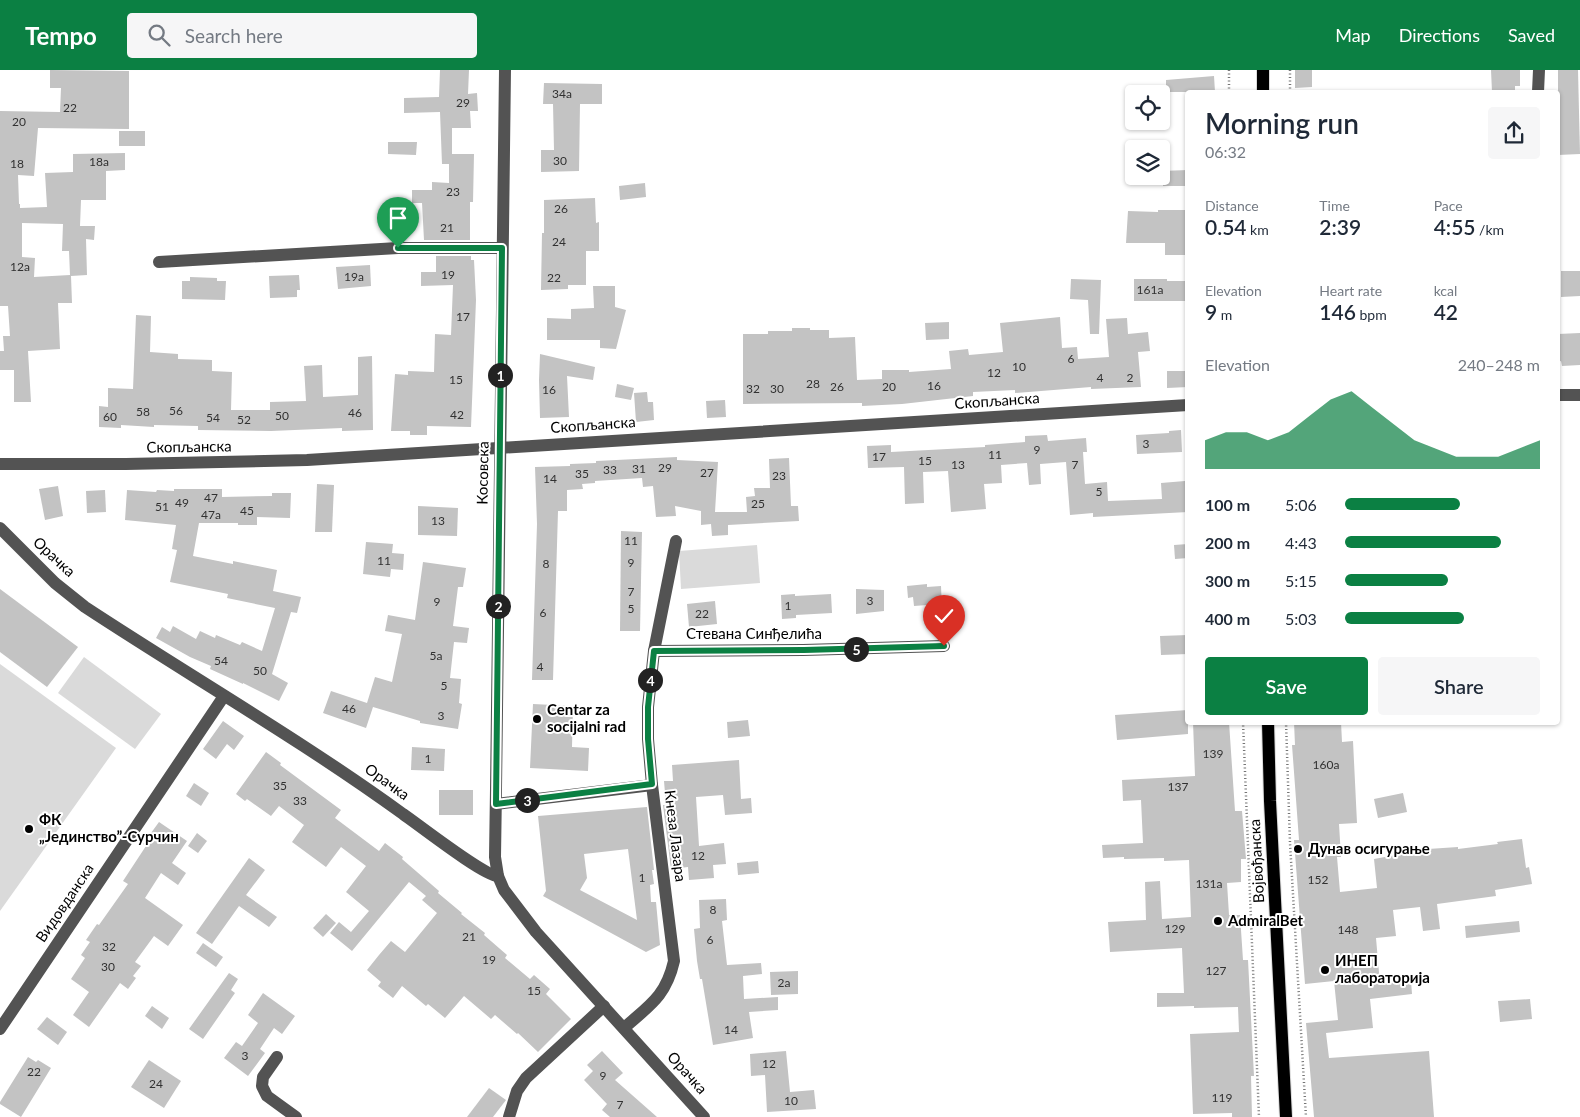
<!DOCTYPE html>
<html lang="en">
<head>
<meta charset="utf-8">
<style>
	body { margin:0; font-family:Lato,sans-serif; background:#f6f6f7; color:#1f2937; height:100vh; display:flex; flex-direction:column; font-size:19px; white-space:nowrap }
	* { box-sizing:border-box; margin:0 }
	p { font-size:16px; color:#747a83 }
	.icon { flex:none; width:28px; height:28px; fill:none; stroke:currentColor; stroke-width:2; stroke-linecap:round; stroke-linejoin:round }
	.map { position:relative; flex:1; overflow:hidden }
	.sheet { position:absolute; left:1185px; top:20px; width:375px; height:635px; display:flex; flex-direction:column; background:#fff; border-radius:5px; box-shadow:0 1px 4px #0004 }
	.sheet>* { flex:none }
	.buttons { position:absolute; left:1125px; top:15px; display:grid; gap:10px }
	.buttons a { display:grid; place-items:center; width:45px; height:45px; border-radius:5px; background:#fff; box-shadow:0 1px 4px #0004; font-size:25px }
	.pin { position:absolute; display:grid; place-items:center; width:42px; height:42px; color:#fff; margin:-51px -21px; border-radius:50% 50% 50% 0; rotate:-45deg; box-shadow:0 0 5px #0007 }
	.pin .icon { rotate:45deg }
	.km { position:absolute; width:25px; height:25px; margin:-12px; border-radius:50%; background:#222; color:#fff; font-size:14px; line-height:25px; text-align:center }
	.round { display:grid; place-items:center; flex:none; width:52px; height:52px; border-radius:5px; background:#f6f6f7 }
	.summary { display:flex; align-items:center; justify-content:space-between; height:85px; padding:0 20px }
	h1 { font-size:28px; font-weight:600; line-height:38px }
	.stats { display:grid; grid-template-columns:repeat(3,1fr); gap:8px; height:85px; padding:5px 20px }
	.stats div { display:grid; align-content:center }
	.stats b { font-size:21px; font-weight:600 }
	.stats small { font-size:14px; font-weight:400 }
	.stats p { font-size:14px }
	.chart { height:140px; padding:10px 20px }
	.chart p { display:flex; justify-content:space-between }
	.chart svg { width:100%; height:90px; margin-top:5px; fill:#0b8043; opacity:.7 }
	.action { display:flex; gap:10px; margin-top:auto; padding:10px 20px }
	.action a { flex:1; height:58px; border-radius:5px; background:#0b8043; color:#fff; font-size:20px; font-weight:600; line-height:58px; text-align:center }
	.action a+a { background:#f6f6f7; color:#1f2937 }
	ul { padding:0 20px; list-style:none; font-size:16px }
	li { display:grid; grid-template-columns:80px 60px 1fr; align-items:center; height:38px }
	li i { height:12px; border-radius:6px; background:#0b8043 }
	header { display:flex; align-items:center; gap:30px; box-sizing:border-box; height:70px; padding:0 25px; background:#0b8043; color:#fff }
	header strong { font-size:24px }
	nav { display:flex; gap:28px; margin-inline-start:auto; font-size:18px }
	.search { width:350px; height:45px; background:#f6f6f7; display:flex; align-items:center; gap:12px; box-sizing:border-box; padding:0 18px; border-radius:5px; color:#747a83; font-size:19px }
	.map>svg:first-child { display:block }
</style>
</head>
<body>
<header>
<strong>Tempo</strong>
<div class="search"><svg class="icon" aria-label="search" viewBox="0 0 24 24"><circle cx="10" cy="10" r="6"/><path d="M15 15l6 6"/></svg>Search here</div>
<nav><a>Map</a><a>Directions</a><a>Saved</a></nav>
</header>
<div class="map">
<svg width="1580" height="1047" viewBox="0 0 1580 1047">
	<rect width="100%" height="100%" fill="#fff"/>
	<g fill="#dadada">
		<path d="M757 475 760 513 681 519 679 481Z"/>
		<path d="M84 587 161 644 135 679 58 623Z"/>
		<path d="M0 594 116 678 0 841Z"/>
	</g>
	<g fill="#c3c3c3" fill-rule="evenodd">
		<path d="M50 0 129 1V59L38 58 34 106 18 105 19 134H20V138L47 137 45 103 73 102V84L125 83V100L106 101V130H81L80 156H95L94 170 86 169 87 205 71 206 72 233H58L60 279 28 281 31 332H14V300H0V281H4L3 266H10L8 236H0V41L60 42 61 18H50ZM22 153 63 154 62 181H69L70 205 34 207 35 188 22 187Z"/>
		<path d="M440 0H469L468 24 477 23 478 41H470L471 58H452V84H474L473 132H470V170H424L422 133H412V120H432V112L449 113V94H442L440 42 404 43V28L439 27Z"/>
		<path d="M1295 0H1312V17L1295 18Z"/>
		<path d="M1491 0H1520V16H1515V22H1492Z"/>
		<path d="M1558 0H1578L1580 84 1558 85Z"/>
		<path d="M1214 6 1215 22H1166V10Z"/>
		<path d="M544 13 602 14V34H580L579 101 541 102V80H554L553 34H543Z"/>
		<rect x="119" y="61" width="26" height="15"/>
		<path d="M388 72H417L416 85 388 84Z"/>
		<path d="M1188 100V116H1163V114H1161V101Z"/>
		<path d="M645 113 646 127 620 130 619 116Z"/>
		<path d="M595 128 596 153 599 152V181H586V215H568V219L541 220 542 163H544V130Z"/>
		<path d="M1158 140H1188V185H1165V173H1126L1128 141 1158 142Z"/>
		<path d="M436 186H471V190H474L476 230 471 357 427 356V365H410V361H391L395 304 408 305V301L434 302 435 264 451 265 453 215 421 216V202H436Z"/>
		<path d="M370 195 371 216 338 219 336 197Z"/>
		<path d="M1561 201H1580V226L1561 227Z"/>
		<path d="M299 205 300 220H297V227L270 228 269 206Z"/>
		<path d="M190 207 217 208V211H226L225 230 182 229V211H190Z"/>
		<path d="M1071 209 1101 210 1099 264H1090L1088 230 1070 229Z"/>
		<path d="M1134 209H1167V211H1188V231H1134Z"/>
		<path d="M593 216H615V237L626 240 616 279 600 278V270H547V248L571 249V239L594 238Z"/>
		<path d="M136 245 151 246 150 282 178 284V289L212 290V301L232 302 231 340H270V332L306 331 304 296 322 295 323 327 358 325V287L372 286 373 360 342 361V358L271 361 198 360V356L154 355V357L121 355V358L99 357V336L108 337V318L133 319Z"/>
		<path d="M1060 247 1062 278 1077 277 1078 289 1109 287 1106 249 1127 248 1128 264 1148 262 1150 281 1138 282 1141 317 1091 319V317L1015 323V320L973 322V326L902 334 862 336V333L743 334V264H768V261H792V258H810V260H829V268L855 267 857 310 882 309V300H909V302L951 299 949 281 968 279 969 285 1003 282 1000 253Z"/>
		<path d="M949 252V269L926 270 925 253Z"/>
		<path d="M1580 263V295L1562 296 1561 291 1558 292V264Z"/>
		<path d="M540 284 595 297 593 310 567 306 569 347 540 348 539 310Z"/>
		<path d="M1167 301H1188V317L1167 318Z"/>
		<path d="M617 314 634 318 631 330 615 327Z"/>
		<path d="M647 322 648 332H653L654 350 636 352 634 323Z"/>
		<path d="M725 330 726 347 707 348 706 331Z"/>
		<path d="M1181 360 1182 382 1137 384 1136 365 1169 363V361Z"/>
		<path d="M1047 365 1048 371 1086 368 1087 382H1083L1085 414 1107 412 1108 431 1162 429 1161 413 1185 411 1188 442 1093 447V443L1070 445 1066 392 1040 394 1041 414 1029 415 1027 393 1001 395 1002 413 984 414 986 439 951 442 948 401 923 402 924 433 905 434 904 397 868 398 867 376 891 375V382L985 377V375L1025 372V366Z"/>
		<path d="M677 387V390L718 392 715 442H747L746 427 755 426 754 418H770L769 389 789 388 791 436H798L799 451 728 455V465L712 466 711 454 701 455V441L675 436 676 446 656 447 653 416 643 417 642 408 595 411V413L582 414 583 419 567 420V441H558L553 610H532L537 454 535 397 570 396V394L596 393V391Z"/>
		<path d="M317 414 334 415 332 462H315Z"/>
		<path d="M58 416 63 446 45 450 39 419Z"/>
		<path d="M174 419H222V427L272 426V423H291L290 448 257 447V455H238V453H199L193 486 233 494V491L277 500 273 521 301 527 297 543 291 542 272 604 288 613 279 631 243 613V614L210 599 211 596 190 587 156 568 162 557 170 562 173 556 196 569 200 561 215 568 216 565 240 575 242 572 262 581 275 538 227 528 228 524 170 512 177 480 172 479 176 455 125 450 127 420 156 422 157 420 174 421Z"/>
		<path d="M105 420 106 442 87 443 86 421Z"/>
		<path d="M418 436 458 438 457 466 418 465Z"/>
		<path d="M621 461 642 462 640 561H620Z"/>
		<path d="M366 472 393 474 392 483 404 484 403 500 391 499 390 507 363 504Z"/>
		<path d="M1188 474V488L1175 489 1174 475Z"/>
		<path d="M423 492 466 498 463 517H458L453 556 469 558 467 573 454 572 450 608 461 609 459 633 462 634 458 659 420 653V651L373 637 366 658 323 643 331 621 367 633 375 607 392 612 402 564 385 561 388 545 415 550Z"/>
		<path d="M927 514V517L941 516 942 539 927 540V535L914 536 913 527 908 528 907 516Z"/>
		<path d="M0 519 78 577 47 617 0 582Z"/>
		<path d="M856 519 884 520V541L856 544Z"/>
		<path d="M795 524V526L831 524 832 543 796 545V548L782 549 781 525Z"/>
		<path d="M715 531 717 554 689 557 687 534Z"/>
		<path d="M1188 565V584L1161 585 1160 566Z"/>
		<path d="M533 634 573 636 572 677 589 678 588 701 530 698Z"/>
		<path d="M1188 640V664L1117 670 1115 645Z"/>
		<path d="M748 650 750 666 728 668 727 652Z"/>
		<path d="M223 651 244 666 234 680 227 674 216 689 203 679Z"/>
		<path d="M1193 652H1229L1235 741H1242L1246 789H1241V812L1227 813 1229 845H1240L1243 890H1248L1254 1006H1251L1252 1047H1232V1043L1193 1044 1190 964 1239 962 1238 937 1194 938V936L1157 937V923H1184L1182 878 1110 882 1108 852 1146 850 1145 812 1160 811 1162 849 1191 847 1189 790 1164 791V788L1124 789V787L1103 788 1102 775 1143 773 1141 730 1123 731 1122 710 1195 706Z"/>
		<path d="M1294 652H1341L1342 672 1353 671 1357 753 1339 754 1341 787H1337L1340 822 1377 818 1374 789 1428 779 1458 777V779L1498 774 1497 772 1522 769 1526 798 1529 797 1532 814 1495 820 1496 826 1437 834 1440 859 1423 861 1420 837 1393 840 1396 866 1376 868 1380 914 1411 911 1412 924 1370 929 1373 958 1326 963 1329 988 1429 981 1434 1047H1314L1306 953 1338 950 1334 911 1305 914 1294 770H1299L1292 675H1295Z"/>
		<path d="M412 677 445 679 444 701 411 700Z"/>
		<path d="M266 682 281 693 280 695 341 740 335 748 379 781 385 773 403 787 402 789 439 821 438 823 462 843 461 844 485 863 484 865 507 885 505 888 530 909 534 905 550 919 546 924 571 949 538 982 518 963 517 964 495 945 491 949 464 926 445 948 428 934 426 936 402 916 393 928 378 916 381 912 367 900 379 885 391 871 405 882 437 843 422 830 426 826 409 812 352 881 330 863 339 852 351 862 369 841 346 822 366 796 341 777 326 797 292 772 304 755 279 736 271 746 247 729 245 731 236 724Z"/>
		<path d="M739 690 741 729 751 728 752 743 725 745 723 725 696 727 699 776 724 773 726 794 713 795 714 808 689 810 688 797 671 799 663 735H666L664 711H673L672 695Z"/>
		<path d="M194 713 209 723 201 736 186 726Z"/>
		<rect x="439" y="720" width="34" height="25"/>
		<path d="M1403 723 1407 742 1378 748 1374 729Z"/>
		<path d="M647 737 654 800H652L654 814 650 815 651 832H656L660 875 646 882 543 826 546 821 538 746ZM628 779 637 850 580 820 587 808 584 784Z"/>
		<path d="M159 752 187 771 172 793 186 803 178 815 161 803 145 828 183 855 168 876 154 866 135 892 141 896 133 906 136 908 128 919 120 913 89 957 73 945 89 922 71 909 85 888 81 885 90 872 86 870 97 854 99 855 128 814 123 811 146 776 143 774Z"/>
		<path d="M197 763 207 771 198 783 188 776Z"/>
		<path d="M249 788 265 800 246 825 277 847 269 857 239 836 212 874 196 863Z"/>
		<path d="M758 791 759 803 738 805 737 793Z"/>
		<path d="M726 829 727 850 722 851 727 895 761 893 762 904 743 906 744 929 778 927V940L749 942 753 968 713 975 702 909H700L697 891 694 859 700 858 699 830Z"/>
		<path d="M326 844 336 853 323 867 313 858Z"/>
		<path d="M1519 851 1520 862 1466 868 1465 856Z"/>
		<path d="M203 873 223 887 216 897 196 883Z"/>
		<path d="M798 901V924L771 925 770 902Z"/>
		<path d="M229 903 238 909 231 920 235 923 203 969 189 959Z"/>
		<path d="M263 923 295 946 282 964 274 958 260 979 265 983 248 1006 224 988 236 972 242 976 258 953 248 945Z"/>
		<path d="M1530 929 1532 949 1500 952 1498 931Z"/>
		<path d="M152 936 169 948 162 959 145 946Z"/>
		<path d="M47 947 67 962 58 975 37 959Z"/>
		<path d="M602 981 623 1003 615 1010 657 1047H610L602 1040 607 1034 584 1010 593 1001 587 995Z"/>
		<path d="M786 981 790 1022 814 1020 816 1039 767 1042 765 1005 751 1006 750 984Z"/>
		<path d="M28 987 36 992 38 990 51 998 21 1047 0 1034V1032Z"/>
		<path d="M149 990 181 1011 164 1038 131 1017Z"/>
		<path d="M489 1018 506 1030 493 1047H467Z"/>
	</g>
	<g fill="none" stroke-linecap="round" stroke-linejoin="round">
		<defs>
			<g id="major">
				<path d="M1263 22V0"/>
				<path d="M1268 652 1270 731 1286 1047"/>
			</g>
		</defs>
		<use href="#major" stroke="#dbdbdb" stroke-width="14"/>
		<g stroke="#757575" stroke-width="2.5" stroke-dasharray="1 2.5" stroke-linecap="butt">
			<path d="M1229 0V22"/>
			<path d="M1290 22V0"/>
			<path d="M1243 652 1259 1047"/>
			<path d="M1286 652 1290 773 1306 1047"/>
		</g>
		<g stroke="#535353" stroke-width="12">
			<path d="M505 0 496 719 495 787 498 806 504 820 536 862 704 1047"/>
			<path d="M1538 22 1539 0"/>
			<path d="M159 192 398 178H502"/>
			<path d="M1558 325H1580"/>
			<path d="M0 394H126L307 390 1188 335"/>
			<path d="M0 458 55 513 85 537C190 606 301 670 403 744 419 755 484 806 498 806"/>
			<path d="M654 581 803 580 944 576"/>
			<path d="M496 734 652 715"/>
			<path d="M624 958C650 935 666 926 674 891L652 715 648 669V637L654 581 676 471"/>
			<path d="M0 959 224 626"/>
			<path d="M277 987 263 1007 262 1016 267 1026 296 1047"/>
			<path d="M509 1047 517 1021 526 1008 604 936"/>
		</g>
		<use href="#major" stroke="#000" stroke-width="12"/>
	</g>
	<g fill="none" stroke-linecap="round" stroke-linejoin="round">
		<defs>
			<path id="route" d="M398 178H502L496 734 652 714 648 669V637L654 581 804 580 944 576"/>
		</defs>
		<use href="#route" stroke="#fff" stroke-width="10"/>
		<use href="#route" stroke="#0b8043" stroke-width="6"/>
	</g>
	<g fill="#000" stroke="#fff" stroke-width="2">
		<circle cx="537" cy="649" r="5"/>
		<circle cx="29" cy="759" r="5"/>
		<circle cx="1298" cy="779" r="5"/>
		<circle cx="1218" cy="851" r="5"/>
		<circle cx="1325" cy="900" r="5"/>
	</g>
	<g text-anchor="middle" stroke-width="4" stroke-linejoin="round" paint-order="stroke">
		<g font-size="12" fill="#313131">
			<text x="562" y="28">34a</text>
			<text x="463" y="37">29</text>
			<text x="70" y="42">22</text>
			<text x="19" y="56">20</text>
			<text x="560" y="95">30</text>
			<text x="99" y="96">18a</text>
			<text x="17" y="98">18</text>
			<text x="453" y="126">23</text>
			<text x="561" y="143">26</text>
			<text x="447" y="162">21</text>
			<text x="559" y="176">24</text>
			<text x="20" y="201">12a</text>
			<text x="448" y="209">19</text>
			<text x="354" y="211">19a</text>
			<text x="554" y="212">22</text>
			<text x="1150" y="224">161a</text>
			<text x="463" y="251">17</text>
			<text x="1071" y="293">6</text>
			<text x="1019" y="301">10</text>
			<text x="994" y="307">12</text>
			<text x="1100" y="312">4</text>
			<text x="1130" y="312">2</text>
			<text x="456" y="314">15</text>
			<text x="813" y="318">28</text>
			<text x="934" y="320">16</text>
			<text x="837" y="321">26</text>
			<text x="889" y="321">20</text>
			<text x="753" y="323">32</text>
			<text x="777" y="323">30</text>
			<text x="549" y="324">16</text>
			<text x="176" y="345">56</text>
			<text x="143" y="346">58</text>
			<text x="355" y="347">46</text>
			<text x="457" y="349">42</text>
			<text x="282" y="350">50</text>
			<text x="110" y="351">60</text>
			<text x="213" y="352">54</text>
			<text x="244" y="354">52</text>
			<text x="1146" y="378">3</text>
			<text x="1037" y="384">9</text>
			<text x="995" y="389">11</text>
			<text x="879" y="391">17</text>
			<text x="925" y="395">15</text>
			<text x="958" y="399">13</text>
			<text x="1075" y="399">7</text>
			<text x="665" y="402">29</text>
			<text x="639" y="403">31</text>
			<text x="610" y="404">33</text>
			<text x="707" y="407">27</text>
			<text x="582" y="408">35</text>
			<text x="779" y="410">23</text>
			<text x="550" y="413">14</text>
			<text x="1099" y="426">5</text>
			<text x="211" y="432">47</text>
			<text x="182" y="437">49</text>
			<text x="758" y="438">25</text>
			<text x="162" y="441">51</text>
			<text x="247" y="445">45</text>
			<text x="211" y="449">47a</text>
			<text x="438" y="455">13</text>
			<text x="631" y="475">11</text>
			<text x="384" y="495">11</text>
			<text x="631" y="497">9</text>
			<text x="546" y="498">8</text>
			<text x="631" y="526">7</text>
			<text x="870" y="535">3</text>
			<text x="437" y="536">9</text>
			<text x="788" y="540">1</text>
			<text x="631" y="543">5</text>
			<text x="543" y="547">6</text>
			<text x="702" y="548">22</text>
			<text x="436" y="590">5a</text>
			<text x="221" y="595">54</text>
			<text x="540" y="601">4</text>
			<text x="260" y="605">50</text>
			<text x="444" y="620">5</text>
			<text x="349" y="643">46</text>
			<text x="441" y="650">3</text>
			<text x="1213" y="688">139</text>
			<text x="428" y="693">1</text>
			<text x="1326" y="699">160a</text>
			<text x="280" y="720">35</text>
			<text x="1178" y="721">137</text>
			<text x="300" y="735">33</text>
			<text x="698" y="790">12</text>
			<text x="642" y="812">1</text>
			<text x="1318" y="814">152</text>
			<text x="1209" y="818">131a</text>
			<text x="713" y="844">8</text>
			<text x="1175" y="863">129</text>
			<text x="1348" y="864">148</text>
			<text x="469" y="871">21</text>
			<text x="710" y="874">6</text>
			<text x="109" y="881">32</text>
			<text x="489" y="894">19</text>
			<text x="108" y="901">30</text>
			<text x="1216" y="905">127</text>
			<text x="784" y="917">2a</text>
			<text x="534" y="925">15</text>
			<text x="731" y="964">14</text>
			<text x="245" y="990">3</text>
			<text x="769" y="998">12</text>
			<text x="34" y="1006">22</text>
			<text x="603" y="1010">9</text>
			<text x="156" y="1018">24</text>
			<text x="1222" y="1032">119</text>
			<text x="791" y="1035">10</text>
			<text x="620" y="1039">7</text>
		</g>
		<g font-size="15" fill="#000" stroke="#fff">
			<text transform="translate(997 331) rotate(-4)" y="5">Скопљанска</text>
			<text transform="translate(593 355) rotate(-4)" y="5">Скопљанска</text>
			<text transform="translate(189 377) rotate(-1)" y="5">Скопљанска</text>
			<text transform="translate(483 403) rotate(-89)" y="5">Косовска</text>
			<text transform="translate(54 487) rotate(43)" y="5">Орачка</text>
			<text x="754" y="569">Стевана Синђелића</text>
			<text transform="translate(387 712) rotate(36)" y="5">Орачка</text>
			<text transform="translate(675 766) rotate(83)" y="5">Кнеза Лазара</text>
			<text transform="translate(1257 791) rotate(-93)" y="5">Војвођанска</text>
			<text transform="translate(65 833) rotate(-56)" y="5">Видовданска</text>
			<text transform="translate(687 1003) rotate(48)" y="5">Орачка</text>
		</g>
		<g font-size="15" font-weight="bold" fill="#000" stroke="#fff" text-anchor="start">
			<text x="547" y="645">Centar za<tspan x="547" dy="17">socijalni rad</tspan></text>
			<text x="39" y="755">ФК<tspan x="39" dy="17">„Јединство”-Сурчин</tspan></text>
			<text x="1308" y="784">Дунав осигурање</text>
			<text x="1228" y="856">AdmiralBet</text>
			<text x="1335" y="896">ИНЕП<tspan x="1335" dy="17">лабораторија</tspan></text>
		</g>
	</g>
</svg>
<div class="buttons">
<a><svg class="icon" aria-label="locate" viewBox="0 0 24 24"><circle cx="12" cy="12" r="6"/><path d="M12 2v4M12 18v4M2 12h4M18 12h4"/></svg></a>
<a><svg class="icon" aria-label="layers" viewBox="0 0 24 24"><path d="M12 4l9 5-9 5-9-5zM3 14l9 5 9-5"/></svg></a>
</div>
<div class="pin" style="left:398px;top:178px;background:#1e9e55"><svg class="icon" aria-label="arrive" viewBox="0 0 24 24"><path d="M6 21V4h12l-3 4 3 4H6"/></svg></div>
<div class="pin" style="left:944px;top:576px;background:#d93025"><svg class="icon" aria-label="check" viewBox="0 0 24 24"><path d="M5 12l5 5 9-10"/></svg></div>
<b class="km" style="left:500px;top:305px">1</b>
<b class="km" style="left:498px;top:536px">2</b>
<b class="km" style="left:527px;top:730px">3</b>
<b class="km" style="left:650px;top:610px">4</b>
<b class="km" style="left:856px;top:579px">5</b>
<section class="sheet">
<div class="summary"><div><h1>Morning run</h1><p>06:32</p></div><a class="round"><svg class="icon" aria-label="share" viewBox="0 0 24 24"><path d="M12 15V3M7 8l5-5 5 5M5 13v7h14v-7"/></svg></a></div>
<div class="stats">
<div><p>Distance</p><b>0.54<small> km</small></b></div>
<div><p>Time</p><b>2:39</b></div>
<div><p>Pace</p><b>4:55<small> /km</small></b></div>
</div>
<div class="stats">
<div><p>Elevation</p><b>9<small> m</small></b></div>
<div><p>Heart rate</p><b>146<small> bpm</small></b></div>
<div><p>kcal</p><b>42</b></div>
</div>
<div class="chart"><p><span>Elevation</span>240–248 m</p>
<svg viewBox="0 0 160 44" preserveAspectRatio="none"><path d="M0 44V30L10 26L20 26L30 30L40 26L50 18L60 10L70 6L80 14L90 22L100 30L110 34L120 38L130 38L140 38L150 34L160 30V44z"/></svg>
</div>
<ul>
<li><b>100 m</b>5:06<i style="width:59%"></i></li>
<li><b>200 m</b>4:43<i style="width:80%"></i></li>
<li><b>300 m</b>5:15<i style="width:53%"></i></li>
<li><b>400 m</b>5:03<i style="width:61%"></i></li>
</ul>
<div class="action"><a>Save</a><a>Share</a></div>
</section>
</div>
</body>
</html>
